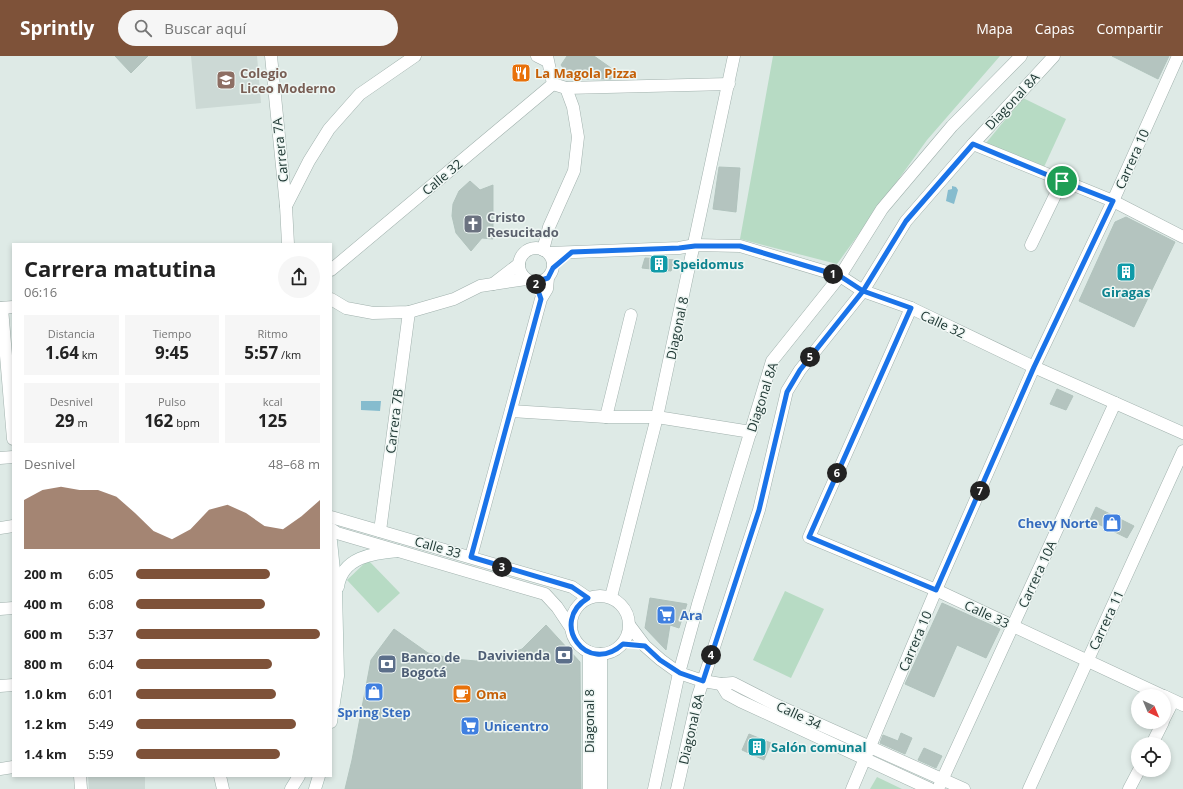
<!DOCTYPE html>
<html lang="es">
<head>
<meta charset="utf-8">
<style>
	body { margin:0; font-family:"Open Sans",sans-serif; background:#f6f6f6; color:#222; height:100vh; display:flex; flex-direction:column; font-size:15px; white-space:nowrap }
	* { box-sizing:border-box; margin:0 }
	p { font-size:13px; color:#767676 }
	.icon { flex:none; width:22px; height:22px; fill:none; stroke:currentColor; stroke-width:2; stroke-linecap:round; stroke-linejoin:round }
	.map { position:relative; flex:1; overflow:hidden }
	.sheet { position:absolute; left:12px; top:187px; width:320px; height:534px; display:flex; flex-direction:column; background:#fff; border-radius:0px; box-shadow:0 2px 6px #0003 }
	.sheet>* { flex:none }
	.needle { width:26px; rotate:136deg }
	.tools { position:absolute; left:1131px; top:633px; display:grid; gap:8px }
	.tools a { display:grid; place-items:center; width:40px; height:40px; border-radius:50%; background:#fff; box-shadow:0 2px 6px #0003; font-size:20px }
	.pin { position:absolute; display:grid; place-items:center; width:34px; height:34px; color:#fff; margin:-17px; border:2px solid #fff; border-radius:50%; box-shadow:0 1px 4px #0007 }
	.km { position:absolute; width:20px; height:20px; margin:-10px; border-radius:50%; background:#222; color:#fff; font-size:11px; line-height:20px; text-align:center }
	.round { display:grid; place-items:center; flex:none; width:42px; height:42px; border-radius:21px; background:#f6f6f6 }
	.summary { display:flex; align-items:center; justify-content:space-between; height:68px; padding:0 12px }
	h1 { font-size:22px; font-weight:700; line-height:30px }
	.figures { display:grid; grid-template-columns:repeat(3,1fr); gap:6px; height:68px; padding:4px 12px }
	.figures div { display:grid; align-content:center; border-radius:0px; background:#f6f6f6; text-align:center }
	.figures b { font-size:17px; font-weight:700 }
	.figures small { font-size:11px; font-weight:400 }
	.figures p { font-size:11px }
	.chart { height:112px; padding:8px 12px }
	.chart p { display:flex; justify-content:space-between }
	.chart svg { width:100%; height:72px; margin-top:4px; fill:#7e5239; opacity:.7 }
	ul { padding:0 12px; list-style:none; font-size:13px }
	li { display:grid; grid-template-columns:64px 48px 1fr; align-items:center; height:30px }
	li i { height:10px; border-radius:5px; background:#7e5239 }
	header { display:flex; align-items:center; gap:24px; box-sizing:border-box; height:56px; padding:0 20px; background:#7e5239; color:#fff }
	header strong { font-size:19px }
	nav { display:flex; gap:22px; margin-inline-start:auto; font-size:14px }
	.search { width:280px; height:36px; background:#f6f6f6; display:flex; align-items:center; gap:10px; box-sizing:border-box; padding:0 14px; border-radius:22px; color:#767676; font-size:15px }
	.map>svg:first-child { display:block }
</style>
</head>
<body>
<header>
<strong>Sprintly</strong>
<div class="search"><svg class="icon" aria-label="search" viewBox="0 0 24 24"><circle cx="10" cy="10" r="6"/><path d="M15 15l6 6"/></svg>Buscar aquí</div>
<nav><a>Mapa</a><a>Capas</a><a>Compartir</a></nav>
</header>
<div class="map">
<svg width="1183" height="733" viewBox="0 0 1183 733">
	<rect width="100%" height="100%" fill="#deeae6"/>
	<g fill="#ccd9d5">
		<path d="M191 0H257L261 47 196 53Z"/>
		<path d="M88 720H145V733H89Z"/>
	</g>
	<g fill="#b7dbc4">
		<path d="M773 0H1000L927 84 837 208 740 183Z"/>
		<path d="M1023 42 1066 63 1044 111 986 87Z"/>
		<path d="M368 504 400 537 378 557 347 524Z"/>
		<path d="M785 535 824 553 791 622 753 604Z"/>
		<path d="M877 721 902 733H870Z"/>
	</g>
	<g fill="#86bcce">
		<path d="M952 130 956 131 958 134 954 148 946 145 948 134 952 133Z"/>
		<path d="M361 345H381L380 355 361 354Z"/>
	</g>
	<g fill="#b4c4bf" stroke="#b1c3bd">
		<path d="M115 0H148L131 17Z"/>
		<path d="M567 0H594L611 12V23H571L561 9Z"/>
		<path d="M1112 0H1169L1158 23Z"/>
		<path d="M719 111 740 112 736 156 713 153Z"/>
		<path d="M470 125 480 134 493 129V183L482 182 471 195 456 177 452 160 453 148 459 135Z"/>
		<path d="M1126 161 1175 186 1134 271 1079 245 1115 166Z"/>
		<path d="M645 202 676 204 671 215 642 212Z"/>
		<path d="M1057 333 1073 340 1066 354 1050 348Z"/>
		<path d="M1096 451 1134 470 1127 482 1090 464Z"/>
		<path d="M650 542 687 548 679 572 670 569 666 594 645 572Z"/>
		<path d="M942 547 1000 573 986 602 957 589 934 641 905 628Z"/>
		<path d="M546 569 580 606 581 733H345L352 704 371 604 394 573 428 597 454 603 476 605 501 601 522 593Z"/>
		<path d="M901 677 912 682 905 698 880 687 883 679 898 685Z"/>
		<path d="M749 678 771 687 764 704 742 694Z"/>
		<path d="M924 692 942 700 936 712 918 704Z"/>
	</g>
	<g fill="none" stroke-linecap="round" stroke-linejoin="round">
		<defs>
			<g id="minor">
				<path d="M537 0 547 5"/>
				<path d="M553 28 566 32 729 28"/>
				<path d="M973 88 1113 145 1183 181"/>
				<path d="M286 150 309 105 329 73 360 38 415 0"/>
				<path d="M1031 189 1062 125"/>
				<circle cx="536" cy="209" r="17"/>
				<path d="M543 194 549 171 574 115 578 81 573 51 566 32"/>
				<path d="M549 197 679 192 695 189 740 190 840 220 863 235 911 252 1034 311 1183 377"/>
				<path d="M493 228 519 208"/>
				<path d="M331 243 346 252 373 257 409 256 454 243 480 230 526 223"/>
				<path d="M2 252 13 383"/>
				<path d="M911 252 809 481 936 534 1163 640"/>
				<path d="M511 355 606 361H657L751 376"/>
				<path d="M606 361 631 259"/>
				<path d="M0 402 13 401"/>
				<path d="M0 472 13 470"/>
				<path d="M380 475 409 256"/>
				<path d="M471 501 541 243 547 233 548 222"/>
				<path d="M611 541 657 361 734 0"/>
				<path d="M0 553 13 552"/>
				<path d="M0 630 13 629"/>
				<path d="M1164 640 1183 649"/>
				<path d="M1164 663 1173 645"/>
				<path d="M1152 688 1163 666"/>
				<path d="M0 713 13 711"/>
				<path d="M80 720 81 733"/>
				<path d="M852 733 936 534 1034 311 1113 145 1178 0"/>
				<path d="M938 733 1115 347"/>
				<path d="M1029 733 1183 395"/>
				<path d="M1129 733 1139 714"/>
			</g>
			<g id="tertiary">
				<path d="M271 0 286 150 288 188"/>
				<path d="M331 214 553 28 547 0"/>
				<path d="M0 252 13 251"/>
				<path d="M331 461 572 531 588 542"/>
				<path d="M331 473 337 477 545 538 557 551 571 572"/>
				<circle cx="600" cy="569" r="29"/>
				<path d="M630 570 645 590 661 604 679 617 703 625 721 628 733 627 774 648 964 733"/>
				<path d="M589 596V733"/>
				<path d="M601 598V733"/>
				<path d="M721 628 727 638 740 645 930 733"/>
				<path d="M220 720 223 733"/>
				<path d="M654 733 679 617 698 548 772 305 840 220 882 153 952 70 1021 0"/>
				<path d="M677 733 698 640 759 454 787 335 800 314 863 235 906 165 973 88 1054 0"/>
			</g>
			<g id="secondary">
				<path d="M331 485 336 534 338 620 331 666"/>
				<path d="M338 531C342 501 373 497 398 495"/>
				<path d="M291 733 299 720"/>
				<path d="M315 733 319 720"/>
			</g>
		</defs>
		<use href="#minor" stroke="#a1b1ad" stroke-width="13"/>
		<use href="#tertiary" stroke="#a1b1ad" stroke-width="13"/>
		<use href="#secondary" stroke="#9eb5af" stroke-width="13"/>
		<use href="#minor" stroke="#fff" stroke-width="12"/>
		<use href="#tertiary" stroke="#fff" stroke-width="12"/>
		<use href="#secondary" stroke="#fff" stroke-width="12"/>
	</g>
	<g fill="none" stroke-linecap="round" stroke-linejoin="round">
		<defs>
			<path id="route" d="M1062 125 973 88 906 165 863 235 840 220 740 190H695L679 192 572 196 553 212 548 222 535 226 541 243 471 501 572 531 588 542C548 566 587 621 623 588L645 590 660 604 680 617 703 625 759 454 787 336 800 314 863 235 911 252 809 481 936 534 1034 311 1113 145 1062 125"/>
		</defs>
		<use href="#route" stroke="#fff" stroke-width="8"/>
		<use href="#route" stroke="#1a73e8" stroke-width="5"/>
	</g>
	<defs>
		<symbol id="restaurant-square" viewBox="-11 -11 22 22"><rect x="-9" y="-9" width="18" height="18" rx="4" fill="#e8710a" stroke="#eef6f3"/><path d="M-5-6h1v4h1v-4h1v4h1v-4h1v5L-1.5 .5V6h-2V.5L-5-1ZM5-6V6H3V1.5H1.5Q1.5-4 5-6Z" fill="#fff"/></symbol>
		<symbol id="school-square" viewBox="-11 -11 22 22"><rect x="-9" y="-9" width="18" height="18" rx="4" fill="#8d6e63" stroke="#eef6f3"/><path d="M0-5L7-2L0 1L-7-2ZM-4 1L0 2.5L4 1V4Q0 6-4 4Z" fill="#fff"/></symbol>
		<symbol id="church-square" viewBox="-11 -11 22 22"><rect x="-9" y="-9" width="18" height="18" rx="4" fill="#6b7280" stroke="#eef6f3"/><path d="M-1.2-6h2.4v3.5h3.3v2.4h-3.3V6h-2.4V-.1h-3.3v-2.4h3.3Z" fill="#fff"/></symbol>
		<symbol id="building-square" viewBox="-11 -11 22 22"><rect x="-9" y="-9" width="18" height="18" rx="4" fill="#0f9aa8" stroke="#eef6f3"/><path d="M-4-6H4V6H1V3H-1V6H-4ZM-2.5-4.3h1.7v1.8h-1.7ZM.8-4.3h1.7v1.8H.8ZM-2.5-1h1.7V.8h-1.7ZM.8-1h1.7V.8H.8Z" fill="#fff"/></symbol>
		<symbol id="shop-square" viewBox="-11 -11 22 22"><rect x="-9" y="-9" width="18" height="18" rx="4" fill="#3f7fe0" stroke="#eef6f3"/><path d="M-5-2.5h2.3a2.7 3.5 0 0 1 5.4 0H5L5.5 6h-11ZM-1.5-2.5h3a1.5 2.3 0 0 0-3 0Z" fill="#fff"/></symbol>
		<symbol id="supermarket-square" viewBox="-11 -11 22 22"><rect x="-9" y="-9" width="18" height="18" rx="4" fill="#3f7fe0" stroke="#eef6f3"/><path d="M-6-5.5h2.5l.6 2H6L4.5 2H-2.5L-4.4-4H-6ZM-1.5 3.2a1.3 1.3 0 1 0 .1 0ZM3 3.2a1.3 1.3 0 1 0 .1 0Z" fill="#fff"/></symbol>
		<symbol id="bank-square" viewBox="-11 -11 22 22"><rect x="-9" y="-9" width="18" height="18" rx="4" fill="#5c6f8a" stroke="#eef6f3"/><path d="M-6-4H6V4H-6ZM0-2.3a2.3 2.3 0 1 0 0 4.6a2.3 2.3 0 1 0 0-4.6Z" fill="#fff"/></symbol>
		<symbol id="cafe-square" viewBox="-11 -11 22 22"><rect x="-9" y="-9" width="18" height="18" rx="4" fill="#e8710a" stroke="#eef6f3"/><path d="M-5.5-4.5H6V0H3Q3 3.5 0 3.5H-2.5Q-5.5 3.5-5.5 0ZM3-3.2v2h1.7v-2ZM-6 4.5H4V6H-6Z" fill="#fff"/></symbol>
	</defs>
	<g fill-rule="evenodd">
		<use href="#restaurant-square" x="510" y="6" width="22" height="22"/>
		<use href="#school-square" x="215" y="13" width="22" height="22"/>
		<use href="#church-square" x="462" y="157" width="22" height="22"/>
		<use href="#building-square" x="648" y="197" width="22" height="22"/>
		<use href="#building-square" x="1115" y="205" width="22" height="22"/>
		<use href="#shop-square" x="1101" y="456" width="22" height="22"/>
		<use href="#supermarket-square" x="655" y="548" width="22" height="22"/>
		<use href="#bank-square" x="553" y="588" width="22" height="22"/>
		<use href="#bank-square" x="376" y="597" width="22" height="22"/>
		<use href="#shop-square" x="363" y="625" width="22" height="22"/>
		<use href="#cafe-square" x="451" y="627" width="22" height="22"/>
		<use href="#supermarket-square" x="459" y="659" width="22" height="22"/>
		<use href="#building-square" x="746" y="680" width="22" height="22"/>
	</g>
	<g text-anchor="middle" stroke-width="3" stroke-linejoin="round" paint-order="stroke">
		<g font-size="13" font-weight="bold" fill="#785e54" stroke="#eef6f3" text-anchor="start">
			<text x="240" y="22">Colegio<tspan x="240" dy="15">Liceo Moderno</tspan></text>
		</g>
		<g font-size="13" font-weight="bold" fill="#c56008" stroke="#eef6f3" text-anchor="start">
			<text x="535" y="22">La Magola Pizza</text>
			<text x="476" y="643">Oma</text>
		</g>
		<g font-size="13" fill="#203935" stroke="#eef6f3">
			<text transform="translate(1012 45) rotate(-47)" y="5">Diagonal 8A</text>
			<text transform="translate(280 94) rotate(-96)" y="5">Carrera 7A</text>
			<text transform="translate(1132 103) rotate(-66)" y="5">Carrera 10</text>
			<text transform="translate(442 121) rotate(-40)" y="5">Calle 32</text>
			<text transform="translate(943 268) rotate(25)" y="5">Calle 32</text>
			<text transform="translate(677 272) rotate(-78)" y="5">Diagonal 8</text>
			<text transform="translate(762 341) rotate(-72)" y="5">Diagonal 8A</text>
			<text transform="translate(394 365) rotate(-83)" y="5">Carrera 7B</text>
			<text transform="translate(438 491) rotate(16)" y="5">Calle 33</text>
			<text transform="translate(1037 518) rotate(-65)" y="5">Carrera 10A</text>
			<text transform="translate(987 558) rotate(25)" y="5">Calle 33</text>
			<text transform="translate(1106 564) rotate(-65)" y="5">Carrera 11</text>
			<text transform="translate(915 585) rotate(-67)" y="5">Carrera 10</text>
			<text transform="translate(799 659) rotate(25)" y="5">Calle 34</text>
			<text transform="translate(589 665) rotate(-90)" y="5">Diagonal 8</text>
			<text transform="translate(691 673) rotate(-77)" y="5">Diagonal 8A</text>
		</g>
		<g font-size="13" font-weight="bold" fill="#5b616d" stroke="#eef6f3" text-anchor="start">
			<text x="487" y="166">Cristo<tspan x="487" dy="15">Resucitado</tspan></text>
		</g>
		<g font-size="13" font-weight="bold" fill="#0d838f" stroke="#eef6f3" text-anchor="start">
			<text x="673" y="213">Speidomus</text>
			<text x="1126" y="241" text-anchor="middle">Giragas</text>
			<text x="771" y="696">Salón comunal</text>
		</g>
		<g font-size="13" font-weight="bold" fill="#366cbe" stroke="#eef6f3" text-anchor="start">
			<text x="1098" y="472" text-anchor="end">Chevy Norte</text>
			<text x="680" y="564">Ara</text>
			<text x="374" y="661" text-anchor="middle">Spring Step</text>
			<text x="484" y="675">Unicentro</text>
		</g>
		<g font-size="13" font-weight="bold" fill="#4e5e75" stroke="#eef6f3" text-anchor="end">
			<text x="550" y="604">Davivienda</text>
			<text x="401" y="606" text-anchor="start">Banco de<tspan x="401" dy="15">Bogotá</tspan></text>
		</g>
	</g>
</svg>
<div class="tools">
<a><svg class="needle" viewBox="-14 -14 28 28"><path d="M0-13l5 13h-10z" fill="#e53935"/><path d="M0 13l5-13h-10z" fill="#767676"/></svg></a>
<a><svg class="icon" aria-label="locate" viewBox="0 0 24 24"><circle cx="12" cy="12" r="6"/><path d="M12 2v4M12 18v4M2 12h4M18 12h4"/></svg></a>
</div>
<div class="pin" style="left:1062px;top:125px;background:#1e9e55"><svg class="icon" aria-label="arrive" viewBox="0 0 24 24"><path d="M6 21V4h12l-3 4 3 4H6"/></svg></div>
<b class="km" style="left:833px;top:218px">1</b>
<b class="km" style="left:536px;top:228px">2</b>
<b class="km" style="left:502px;top:511px">3</b>
<b class="km" style="left:711px;top:599px">4</b>
<b class="km" style="left:810px;top:301px">5</b>
<b class="km" style="left:837px;top:417px">6</b>
<b class="km" style="left:980px;top:435px">7</b>
<section class="sheet">
<div class="summary"><div><h1>Carrera matutina</h1><p>06:16</p></div><a class="round"><svg class="icon" aria-label="share" viewBox="0 0 24 24"><path d="M12 15V3M7 8l5-5 5 5M5 13v7h14v-7"/></svg></a></div>
<div class="figures">
<div><p>Distancia</p><b>1.64<small> km</small></b></div>
<div><p>Tiempo</p><b>9:45</b></div>
<div><p>Ritmo</p><b>5:57<small> /km</small></b></div>
</div>
<div class="figures">
<div><p>Desnivel</p><b>29<small> m</small></b></div>
<div><p>Pulso</p><b>162<small> bpm</small></b></div>
<div><p>kcal</p><b>125</b></div>
</div>
<div class="chart"><p><span>Desnivel</span>48–68 m</p>
<svg viewBox="0 0 160 44" preserveAspectRatio="none"><path d="M0 44V14L10 8L20 6L30 8L40 8L50 12L60 22L70 33L80 38L90 32L100 20L110 17L120 22L130 30L140 32L150 24L160 14V44z"/></svg>
</div>
<ul>
<li><b>200 m</b>6:05<i style="width:73%"></i></li>
<li><b>400 m</b>6:08<i style="width:70%"></i></li>
<li><b>600 m</b>5:37<i style="width:100%"></i></li>
<li><b>800 m</b>6:04<i style="width:74%"></i></li>
<li><b>1.0 km</b>6:01<i style="width:76%"></i></li>
<li><b>1.2 km</b>5:49<i style="width:87%"></i></li>
<li><b>1.4 km</b>5:59<i style="width:78%"></i></li>
</ul>
</section>
</div>
</body>
</html>
